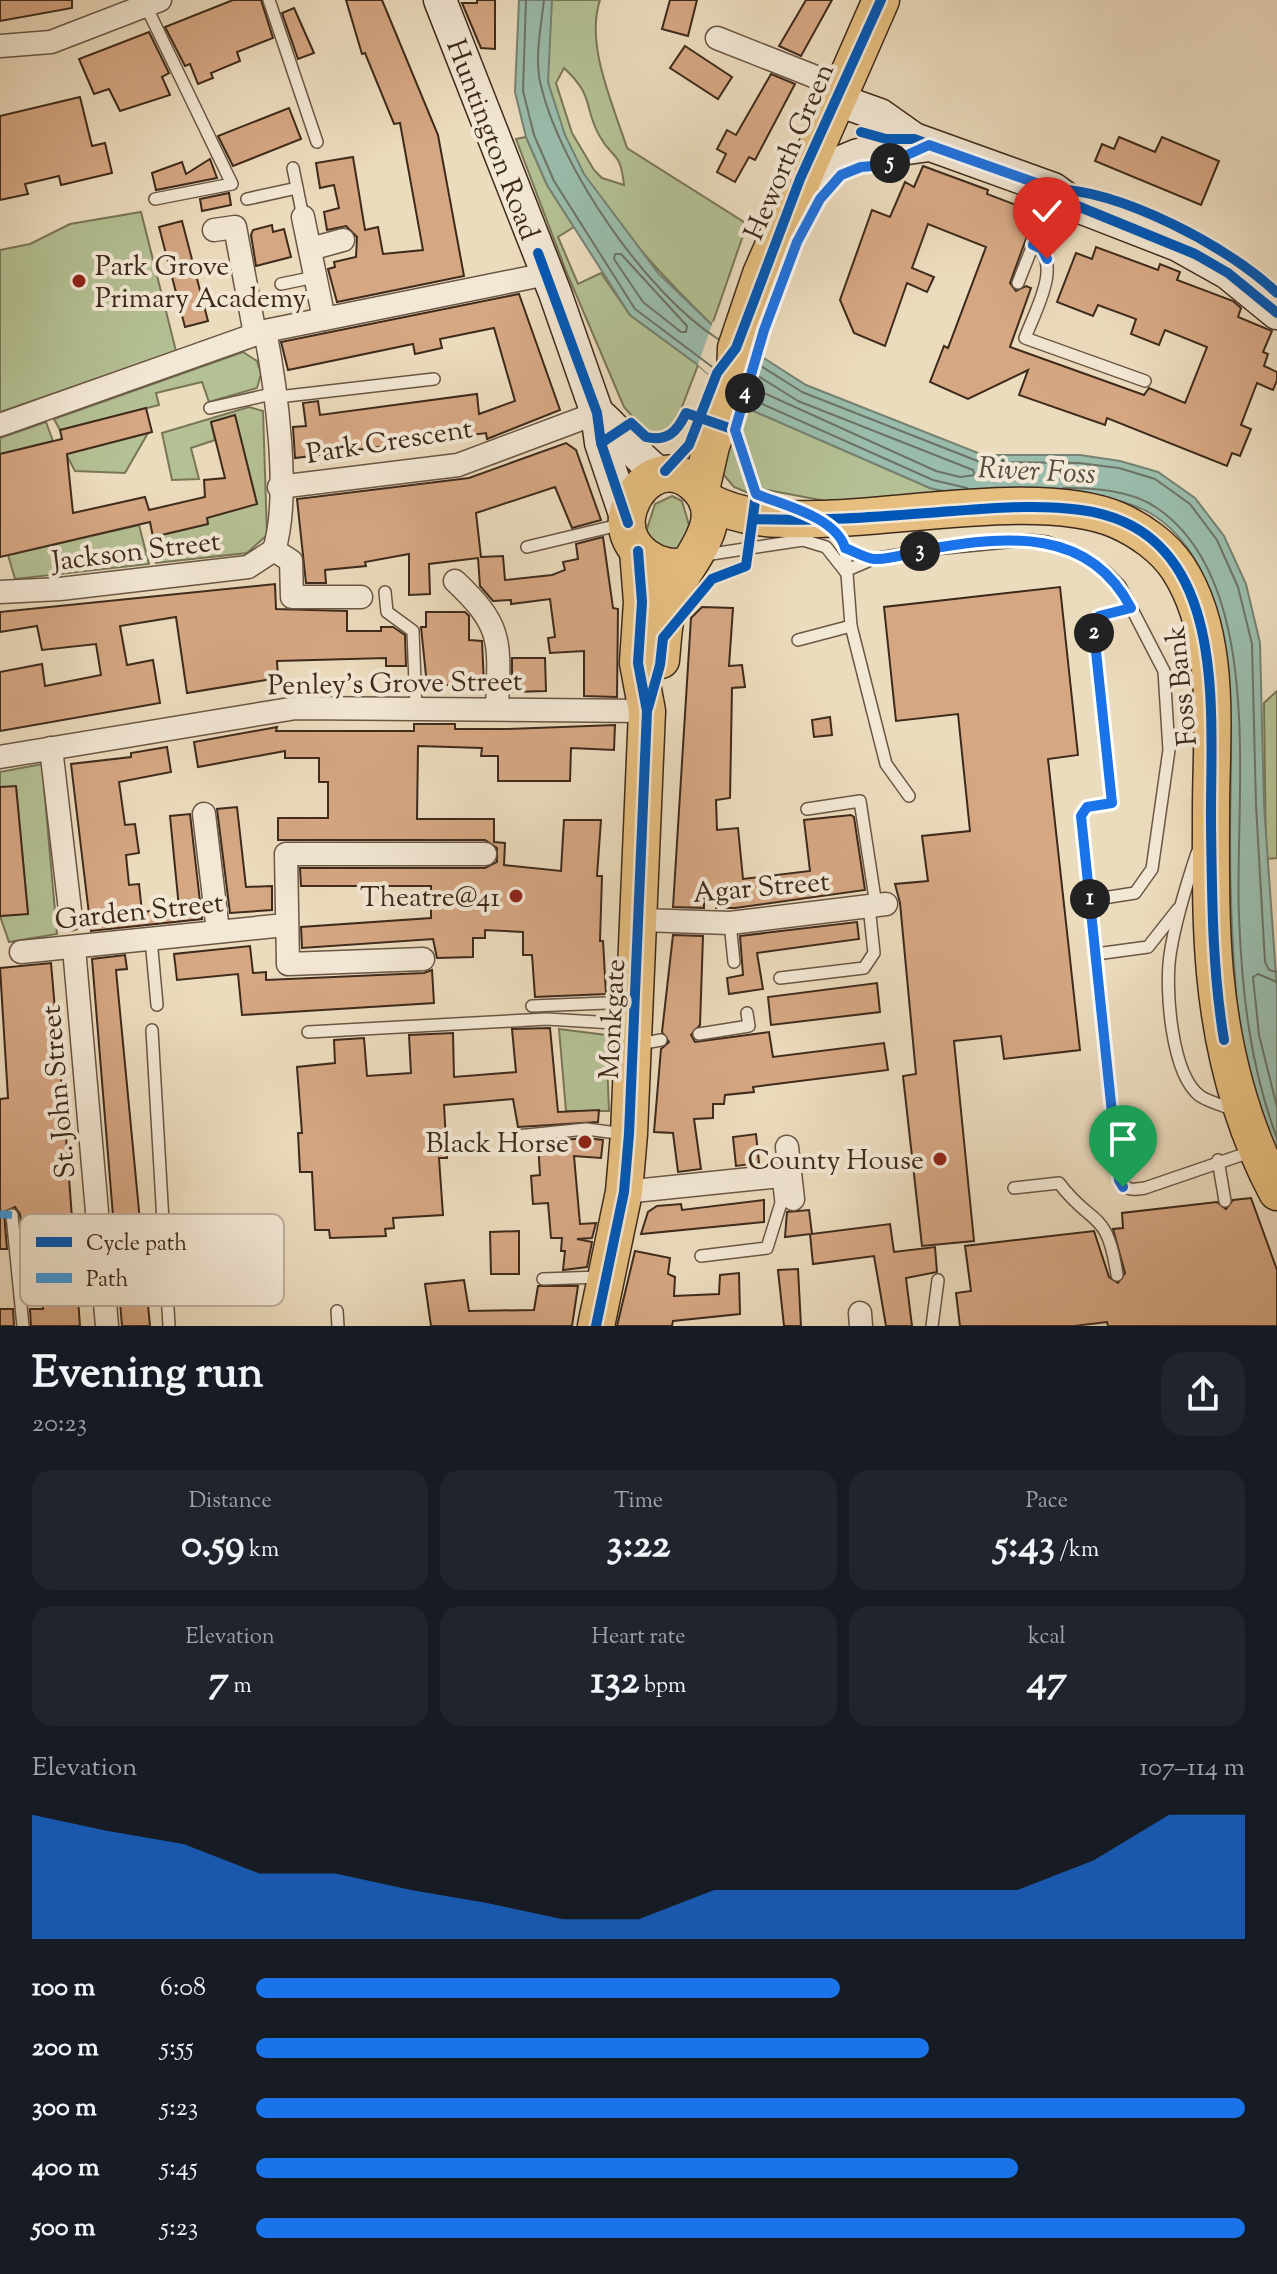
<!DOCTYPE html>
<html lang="en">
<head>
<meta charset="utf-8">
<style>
	body { margin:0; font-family:"Sorts Mill Goudy",serif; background:#20242c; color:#f1f3f6; height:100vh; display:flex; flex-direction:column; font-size:30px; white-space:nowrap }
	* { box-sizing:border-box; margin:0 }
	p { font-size:26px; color:#9ea1a6 }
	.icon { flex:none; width:44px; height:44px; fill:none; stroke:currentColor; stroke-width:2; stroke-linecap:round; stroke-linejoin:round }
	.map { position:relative; height:1326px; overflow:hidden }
	.drawer { display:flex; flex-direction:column; background:#171b24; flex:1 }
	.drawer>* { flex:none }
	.pin { position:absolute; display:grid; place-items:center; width:68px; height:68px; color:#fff; margin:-82px -34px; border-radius:50% 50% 50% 0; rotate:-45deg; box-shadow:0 0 8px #0007 }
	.pin .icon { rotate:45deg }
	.km { position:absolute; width:40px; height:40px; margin:-20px; border-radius:50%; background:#222; color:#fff; font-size:22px; line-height:40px; text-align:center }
	.round { display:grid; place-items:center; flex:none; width:84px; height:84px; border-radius:24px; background:#20242c }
	.summary { display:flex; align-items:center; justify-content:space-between; height:136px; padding:0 32px }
	h1 { font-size:44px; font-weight:700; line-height:60px }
	.figures { display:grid; grid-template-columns:repeat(3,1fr); gap:12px; height:136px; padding:8px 32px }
	.figures div { display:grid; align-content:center; border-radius:20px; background:#20242c; text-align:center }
	.figures b { font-size:40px; font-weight:700 }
	.figures small { font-size:22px; font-weight:400 }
	.figures p { font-size:22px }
	.chart { height:224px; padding:16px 32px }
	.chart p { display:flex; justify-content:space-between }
	.chart svg { width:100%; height:144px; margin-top:8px; fill:#1a73e8; opacity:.7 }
	ul { padding:0 32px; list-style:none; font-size:26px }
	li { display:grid; grid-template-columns:128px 96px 1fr; align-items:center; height:60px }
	li i { height:20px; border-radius:10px; background:#1a73e8 }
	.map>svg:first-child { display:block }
</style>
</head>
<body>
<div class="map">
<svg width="1277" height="1326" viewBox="0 0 1277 1326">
	<rect width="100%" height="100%" fill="#ecdcbe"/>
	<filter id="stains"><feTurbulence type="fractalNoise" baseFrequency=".0025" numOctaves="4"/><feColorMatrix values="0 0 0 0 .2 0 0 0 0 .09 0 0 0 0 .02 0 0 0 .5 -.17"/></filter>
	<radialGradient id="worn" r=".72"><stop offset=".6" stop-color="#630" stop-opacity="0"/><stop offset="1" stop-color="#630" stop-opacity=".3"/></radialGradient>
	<g fill="#b4c194" stroke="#797658" stroke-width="2" fill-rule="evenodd">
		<path d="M552 0H600C585 45 613 104 627 148L747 224 712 325C650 264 558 170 548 80 545 53 549 26 552 0ZM564 68C595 97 583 105 599 135 613 161 620 149 624 185L602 178 594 170 572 133 556 83Z"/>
		<path d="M526 137 547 185 574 227 558 237 578 284 601 273 630 315 698 365 675 425 662 436 646 432 624 407 566 271 516 139Z"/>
		<path d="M141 212 176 351 0 412V250L30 244 70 224Z"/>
		<path d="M243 352 257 361 261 374 257 388 209 402 202 382 156 393 159 405 60 430 54 419Z"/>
		<path d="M249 407 263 411 267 535 247 553 156 563 153 537 208 524 201 498 230 496 257 503 235 416 211 422 215 440 191 448 199 479 172 480 162 433Z"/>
		<path d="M749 409 930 488 957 495 836 503 762 489 740 424Z"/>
		<path d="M46 422 53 441 0 454V438Z"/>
		<path d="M148 433 125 473 75 471 66 454Z"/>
		<path d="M731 433 751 494 734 487 723 474Z"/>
		<path d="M672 496 682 501 689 525 681 549 671 553 655 549 646 532 655 504Z"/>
		<path d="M139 525 149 564 15 579 8 555Z"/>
		<path d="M1277 691V858L1266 859 1264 703Z"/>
		<path d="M42 764 57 934 9 942 0 916 28 913 16 787H0V772Z"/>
		<path d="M559 1029 606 1035 609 1111H566Z"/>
	</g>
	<path fill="#9abcac" stroke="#758272" stroke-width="2" d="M519 0H552L548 82 565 135 584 174 659 274 712 325 806 385 983 455H1080L1120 461 1158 472 1195 498 1224 536 1246 584 1260 643 1264 805 1277 990V1161C1257 1105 1240 1050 1236 991 1232 941 1230 890 1230 840 1230 746 1246 570 1150 513 1094 480 996 506 930 488L749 409 698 365 630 315 547 185 526 137 515 92Z"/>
	<path fill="#ecdcbe" d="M713 321 762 353 745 406 698 365Z"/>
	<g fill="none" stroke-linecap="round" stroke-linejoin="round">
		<g stroke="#6c7364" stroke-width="2">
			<path d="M526 0 523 91 534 135 554 181 635 309 715 369"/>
			<path d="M544 0C541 27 534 59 541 86 561 169 646 293 718 339"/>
			<path d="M615 254H621L687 326 686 332H681L643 302 614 259Z"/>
			<path d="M756 363 802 392 980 462 1079 463 1119 468 1155 479 1190 504 1217 540 1238 587 1252 644 1256 805 1265 962 1269 970 1277 972"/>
			<path d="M753 388 936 471 960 477 975 475 973 470 798 401 755 374"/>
			<path d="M749 398 933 480 967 488"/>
			<path d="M1063 488C1094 488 1131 490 1157 508 1268 584 1234 800 1239 917 1242 992 1250 1067 1277 1138"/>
			<path d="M1277 982 1258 974 1253 977 1259 1035 1277 1107"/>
		</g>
	</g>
	<g fill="#d6a783" stroke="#3e2a1b" stroke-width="2">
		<path d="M0 0H72V8L0 21Z"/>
		<path d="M233 0H261L273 38 237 52 240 61 211 73 213 78 198 84 190 64 185 66 165 27Z"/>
		<path d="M346 0H382L438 135 464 276 337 302 328 269 335 267 334 262 356 257 357 237 346 226 327 230 324 212 339 208 334 185 320 188 316 163 353 157 365 230 378 227 383 254 423 250 400 123 394 124 365 53 362 54Z"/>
		<path d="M477 0H495V49L481 48 462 3H477Z"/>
		<path d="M670 0H697L688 36 662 29Z"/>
		<path d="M806 0H832L801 56 779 46Z"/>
		<path d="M294 8 314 53 298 59 282 13Z"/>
		<path d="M149 32 169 73 162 77 170 95 120 111 109 89 94 94 79 59Z"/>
		<path d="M685 46 732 77 718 99 670 68Z"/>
		<path d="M771 74 795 84 755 160 749 157 735 182 717 172 726 154 717 149 727 130 736 135Z"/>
		<path d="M80 97 92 146 105 143 112 173 61 185 59 176 25 184 28 194 0 200V116Z"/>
		<path d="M289 108 301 139 233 166 218 136Z"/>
		<path d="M1119 137 1155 152 1162 137 1219 161 1201 205 1095 161 1102 144 1114 149Z"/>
		<path d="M210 159 217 178 156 190 152 173 182 162 186 174Z"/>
		<path d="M923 166 988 190 987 194 1024 208 1018 223 1030 228 1010 283 1016 291 1026 286 1031 288 1010 347 1144 395 1149 388 1185 403 1207 347 1165 330 1159 345 1131 334 1136 319 1098 305 1093 316 1057 302 1076 253 1092 259 1096 247 1158 270 1160 264 1180 272 1177 280 1233 301 1241 308 1238 317 1272 331 1263 352 1268 354 1264 366 1277 372V380L1273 390 1257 383 1241 425 1251 429 1240 456 1232 453 1227 466 1107 418 1105 425 1019 395 1028 370 968 399 930 382 944 346 948 348 986 247 928 224 912 268 934 277 927 292 907 283 885 346 854 333 840 300 872 210 890 217 905 182 914 187Z"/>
		<path d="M229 193 231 205 202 211 200 199Z"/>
		<path d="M182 221 208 321 185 327 159 227Z"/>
		<path d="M272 225 273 232 284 229 291 257 256 266 251 235 253 230Z"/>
		<path d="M519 294 560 410 487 439 486 433 295 458 293 427 306 426 303 403 318 401 320 415 477 394 479 414 515 401 494 328 440 339 442 348 415 354 413 344 288 370 281 342Z"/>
		<path d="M146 408 152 432 67 454 73 513 145 497 149 510 205 497 204 480 225 478 211 422 235 415 257 504 207 518 208 524 153 537 150 522 0 557V454L62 439 60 430Z"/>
		<path d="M566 443 576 450 601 520 572 528 555 487 476 513 481 557 503 556 505 580 552 575 565 570 563 562 578 559 576 544 603 537 613 608 618 609 617 697 584 696V651L550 653 548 638 555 637 550 599 511 604V600L493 601 480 586 478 558 429 564 430 594 409 595V554L365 562 366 566 325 570 326 583H306L297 499 469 478Z"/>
		<path d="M275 584 276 609 347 611V631H381V627H393L405 635 406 666H386V658L277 661 278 678 187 693 176 617 120 626 127 665 153 660 160 703 0 731V672L42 664 45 686 101 675 96 644 42 650 37 626 0 632V612Z"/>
		<path d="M1060 587 1078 755 1048 759 1080 1050 1004 1059 1001 1036 954 1041 974 1241 922 1246 903 1076 916 1074 900 903 895 884 928 881 922 836 970 831 958 714 896 721 884 607Z"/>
		<path d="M702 607 733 608 729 666 742 665 745 687 732 688 730 798 716 800 717 830 738 828 743 879 810 871 804 820 851 815 854 817 865 890 735 908H716L715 896 704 897V908L673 907 691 618Z"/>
		<path d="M426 612H465L469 616V640L482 641 484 685H427L421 627H426Z"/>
		<path d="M512 658H545L546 691 512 692Z"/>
		<path d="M830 717 832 735 814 737 812 720Z"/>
		<path d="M414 724H455V729H506L615 725 614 750 571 748 570 781H498V756H481L482 748 418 746 417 819H494V842L505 843 504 865 561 871 564 820H601L597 876H602L600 941H603L606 994 535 997 532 955H523V932L485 930V938H473V957L437 958 433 939 302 948 301 927 431 918V886H301L300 868H485L497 862V848L485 840H278V818H328V782H319V758H285V751L198 767 194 742 277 727 276 731H414Z"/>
		<path d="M167 747 171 772 119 782 125 825 135 824 139 853 126 855 129 885 139 884 142 912 179 908 170 816 190 814 202 919 91 931 71 764 131 757V753Z"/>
		<path d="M16 786 28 914 0 916V787Z"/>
		<path d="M237 807 246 887 272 886V910L230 913 217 809Z"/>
		<path d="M857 922 859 939 757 953 763 989 729 994 727 978 743 975 740 936Z"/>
		<path d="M673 935 703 936 700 1025 691 1035 695 1042 769 1032 773 1057 884 1043 888 1070 753 1087 754 1092 725 1095 724 1104H713V1118L694 1119 701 1169 678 1172 673 1133 654 1132 661 1049 669 1042 662 1032Z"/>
		<path d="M250 946 253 973 266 972V980L424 973 432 970 434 1003 242 1015 238 974 177 980 174 954Z"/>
		<path d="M125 955 127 969 116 970 150 1326H122L92 959Z"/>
		<path d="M51 963 66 1137 80 1326H31L30 1309H43L39 1248H24L20 1214 15 1207 4 1212 7 1249H0V1099L8 1098 0 968Z"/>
		<path d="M877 983 880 1012 771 1025 768 997Z"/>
		<path d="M550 1028 558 1112 599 1110 598 1122 518 1127 513 1099 444 1105 447 1158H439L443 1215 393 1218 394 1228 385 1229 386 1236 330 1238 329 1230H315L312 1172H300L298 1133H302L297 1067 335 1063 334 1040 364 1038 367 1076 411 1073 409 1035 453 1033 454 1077 516 1072 512 1029Z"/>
		<path d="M756 1134 759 1163 736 1166 733 1137Z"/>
		<path d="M586 1138 603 1140 601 1158 574 1156 580 1224 596 1223 592 1238 577 1239 592 1242 587 1267 563 1270 565 1251H561L562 1238H551L548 1203 533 1204 531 1176 540 1175 538 1142Z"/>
		<path d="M1251 1198 1277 1270V1326H1108L1107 1322 1074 1326H960L956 1293 971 1291 965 1246 1094 1231 1109 1277 1118 1283 1125 1273 1113 1229 1123 1228 1122 1213 1217 1202 1226 1209 1233 1200Z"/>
		<path d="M764 1200V1222L641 1234 648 1212 657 1206 681 1204 682 1210Z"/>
		<path d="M809 1210 812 1234 890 1224 894 1252 935 1247 937 1272 906 1278 912 1326H886L874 1256 813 1264 810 1234 785 1237 787 1212Z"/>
		<path d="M519 1231V1274H491L490 1232Z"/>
		<path d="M635 1251 670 1258 668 1274 675 1277 674 1296 719 1294 720 1275 739 1273 740 1314 673 1321 672 1326H617Z"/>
		<path d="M798 1269 801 1326H784L778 1270Z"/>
		<path d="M464 1280 469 1311 534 1310 538 1286H578L572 1326H431L425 1284Z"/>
		<path d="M0 1309H13L14 1326H0Z"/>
	</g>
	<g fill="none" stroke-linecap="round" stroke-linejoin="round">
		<defs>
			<g id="lane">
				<path d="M269 0 317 142"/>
				<path d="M145 4 232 184 155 199"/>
				<path d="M293 168 303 217"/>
				<path d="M1051 193 1033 245C1065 260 1034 313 1025 338L1145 381"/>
				<path d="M247 199 297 188"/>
				<path d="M1018 283 1033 245"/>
				<path d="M281 284 315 277"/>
				<path d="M278 397 434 379"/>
				<path d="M210 408 276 393"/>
				<path d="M527 547 623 524"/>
				<path d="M845 548 873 559"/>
				<path d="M705 555 803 540 826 547 845 571"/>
				<path d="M845 571 873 559 934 549 1027 540 1047 542 1075 552 1106 572 1120 586 1164 671 1169 750 1152 869 1135 893 1090 900"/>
				<path d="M385 592 387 612 413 631 416 709"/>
				<path d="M1131 608 1099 616 1093 623 1112 803 1087 807 1081 816 1119 1180C1126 1191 1133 1190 1145 1188L1253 1151"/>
				<path d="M851 626 886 764 909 796"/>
				<path d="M798 640 851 626 845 548 842 539 830 527"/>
				<path d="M807 809 860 801 876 905"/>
				<path d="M1197 853C1186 886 1175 921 1170 955 1165 989 1171 1074 1200 1096 1209 1102 1224 1106 1235 1110"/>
				<path d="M730 923 734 962"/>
				<path d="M151 939 157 1005"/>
				<path d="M1096 954 1148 947 1178 909"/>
				<path d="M780 978 864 968 874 953 869 906"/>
				<path d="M532 1006 631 1002"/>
				<path d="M152 1030 169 1326"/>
				<path d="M308 1032 547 1019 630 1024"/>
				<path d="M699 1034 749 1026 747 1013"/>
				<path d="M639 1044 661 1040"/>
				<path d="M517 1136 586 1129 625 1134"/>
				<path d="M1218 1160 1225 1201"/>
				<path d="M1014 1188 1059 1183C1093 1228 1107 1208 1117 1275"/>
				<path d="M12 1215 23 1326"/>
				<path d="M701 1256 767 1248 781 1203 778 1176"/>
				<path d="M543 1279 600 1277"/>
				<path d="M337 1311 338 1326"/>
				<path d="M932 1326 938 1280"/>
			</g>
			<g id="street">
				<path d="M717 38 841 87"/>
				<path d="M0 46 51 42 160 0"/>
				<path d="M303 217 324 319"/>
				<path d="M214 230 235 227 255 334"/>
				<path d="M310 249 343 240"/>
				<path d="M265 331C276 386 291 497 274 550"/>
				<path d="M0 425 265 331 547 274"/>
				<path d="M279 487 458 465 597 413"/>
				<path d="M274 550 291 561 292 597H361"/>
				<path d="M455 581C505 628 499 643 497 709"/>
				<path d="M0 592 60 589 248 567 274 550"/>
				<path d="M51 748 71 919"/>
				<path d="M0 757 296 708 647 711"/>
				<path d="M204 814 218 931"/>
				<path d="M641 920 730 923 886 904"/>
				<path d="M74 948 107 1326"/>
				<path d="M21 952 285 925"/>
				<path d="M423 959 288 964 286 854H485"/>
				<path d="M787 1147 793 1199"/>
				<path d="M624 1192 790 1175"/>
				<path d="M860 1313 861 1326"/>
			</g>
			<g id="secondary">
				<path d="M440 0 555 293 597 413 601 443 628 523"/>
				<path d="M835 99 880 115 914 139 1053 189 1075 205 1178 245 1228 273 1277 313"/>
				<path d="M800 179 858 155 929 145"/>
				<path d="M597 413C620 431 634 456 659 473"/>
			</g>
			<g id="primary">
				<path d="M701 490 711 446 735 378 736 348 761 274 881 0"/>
				<path d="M707 501C744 520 776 520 818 519 900 518 1045 489 1117 520 1140 530 1164 547 1178 568 1223 637 1211 732 1211 810 1211 864 1210 919 1215 973 1222 1049 1241 1124 1277 1192"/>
				<path d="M661 660C663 638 664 614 672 594 686 560 736 517 692 482 664 460 632 484 627 517 623 550 659 574 688 565"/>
				<path d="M596 1326 624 1192 629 1134 647 711 638 663 642 602 638 551"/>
			</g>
		</defs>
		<use href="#lane" stroke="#6a5644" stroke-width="14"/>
		<use href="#street" stroke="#6a5644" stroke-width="25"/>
		<use href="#secondary" stroke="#3e2a1b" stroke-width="35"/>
		<use href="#primary" stroke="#3e2a1b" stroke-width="39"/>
		<use href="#lane" stroke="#f3e8d5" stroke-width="11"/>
		<use href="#street" stroke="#f3e8d5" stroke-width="22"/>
		<use href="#secondary" stroke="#f3e8d5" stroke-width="32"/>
		<use href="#primary" stroke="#e6be7f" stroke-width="36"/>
		<path stroke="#3f9cdf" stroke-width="8" stroke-dasharray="16 8" stroke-linecap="butt" d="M0 1214 12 1215"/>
		<defs>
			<g id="cycleway">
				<path d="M861 132 886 139H914L1053 189 1075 205 1195 254 1228 273 1277 313"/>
				<path d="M1053 189C1120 190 1228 246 1277 293"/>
				<path d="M538 253 597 413 601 443 628 523"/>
				<path d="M601 443 631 423 646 437C667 442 677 432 686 413L735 430"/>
				<path d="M665 471 689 445 717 373 736 348 800 179 881 0"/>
				<path d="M753 519C820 522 887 516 953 511 996 508 1038 504 1081 510 1232 530 1210 712 1211 823 1212 896 1212 968 1224 1040"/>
				<path d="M648 708 660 665 663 638 712 579 746 566 756 494 735 430 764 330 797 242 820 199 841 175 861 167 885 165 929 145"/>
				<path d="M596 1326 624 1192 629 1134 647 711 638 663 642 602 638 551"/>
			</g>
		</defs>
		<use href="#cycleway" stroke="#f3e8d5" stroke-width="15"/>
		<use href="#cycleway" stroke="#0057b8" stroke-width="10"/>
	</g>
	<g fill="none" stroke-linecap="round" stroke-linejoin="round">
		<defs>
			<path id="route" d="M1047 259 1042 249 1033 245 1053 189 929 145 885 165 861 167 841 175 820 199 797 242 764 330 735 430 756 494C783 505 836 517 845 548 853 551 865 558 874 559 891 560 912 552 929 549 1007 536 1089 527 1131 608L1099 616 1093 623 1112 803 1087 807 1081 816 1119 1180 1123 1187"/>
		</defs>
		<use href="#route" stroke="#fff" stroke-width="16"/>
		<use href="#route" stroke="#1a73e8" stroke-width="10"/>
	</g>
	<g fill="#8f2418" stroke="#f3e8d5" stroke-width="3">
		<circle cx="79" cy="281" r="8"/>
		<circle cx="516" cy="896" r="8"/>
		<circle cx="585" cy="1142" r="8"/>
		<circle cx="940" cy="1159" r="8"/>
	</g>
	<g text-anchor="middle" stroke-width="8" stroke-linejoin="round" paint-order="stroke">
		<g font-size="28" fill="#3e2a1b" stroke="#f3e8d5">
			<text transform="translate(494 139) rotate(69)" y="10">Huntington Road</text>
			<text transform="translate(788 151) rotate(-67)" y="10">Heworth Green</text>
			<text transform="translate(389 440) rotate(-9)" y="10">Park Crescent</text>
			<text transform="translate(136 550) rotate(-7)" y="10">Jackson Street</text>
			<text transform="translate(395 682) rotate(-1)" y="10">Penley's Grove Street</text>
			<text transform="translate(1180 686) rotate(-96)" y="10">Foss Bank</text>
			<text transform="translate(761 886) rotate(-5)" y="10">Agar Street</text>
			<text transform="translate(139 910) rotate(-6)" y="10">Garden Street</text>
			<text transform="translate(611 1019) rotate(-87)" y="10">Monkgate</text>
			<text transform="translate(57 1092) rotate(-95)" y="10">St. John Street</text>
		</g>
		<g font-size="28" fill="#3e2a1b" stroke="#f3e8d5" text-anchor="end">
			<text x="95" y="275" text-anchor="start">Park Grove<tspan x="95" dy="32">Primary Academy</tspan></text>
			<text x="500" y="906">Theatre@41</text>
			<text x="569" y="1152">Black Horse</text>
			<text x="924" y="1169">County House</text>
		</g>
		<g font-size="30" font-style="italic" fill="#554e3f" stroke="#f3e8d5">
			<text transform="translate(1037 470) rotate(3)" y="10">River Foss</text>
		</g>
	</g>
	<rect x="20" y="1214" width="264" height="92" rx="12" fill="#f3e8d5" stroke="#bdaf9d" stroke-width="2"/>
	<rect x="36" y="1237" width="36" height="10" fill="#0057b8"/>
	<rect x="36" y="1273" width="36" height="10" fill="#3f9cdf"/>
	<g font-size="22" fill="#3e2a1b">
		<text x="86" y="1250">Cycle path</text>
		<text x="86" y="1286">Path</text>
	</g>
	<rect width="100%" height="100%" filter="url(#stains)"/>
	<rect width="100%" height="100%" fill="url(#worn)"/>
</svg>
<div class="pin" style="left:1123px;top:1187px;background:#1e9e55"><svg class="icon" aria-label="arrive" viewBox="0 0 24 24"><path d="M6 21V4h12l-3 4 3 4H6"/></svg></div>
<div class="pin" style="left:1047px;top:259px;background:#d93025"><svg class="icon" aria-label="check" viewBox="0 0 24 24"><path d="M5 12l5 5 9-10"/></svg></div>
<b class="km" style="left:1090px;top:899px">1</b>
<b class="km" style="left:1094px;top:633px">2</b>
<b class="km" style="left:920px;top:551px">3</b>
<b class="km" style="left:745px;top:393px">4</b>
<b class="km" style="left:890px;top:163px">5</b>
</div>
<section class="drawer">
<div class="summary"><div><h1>Evening run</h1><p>20:23</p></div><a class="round"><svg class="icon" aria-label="share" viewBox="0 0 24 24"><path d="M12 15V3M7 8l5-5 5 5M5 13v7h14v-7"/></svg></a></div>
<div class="figures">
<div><p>Distance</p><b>0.59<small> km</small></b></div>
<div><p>Time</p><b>3:22</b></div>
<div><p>Pace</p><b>5:43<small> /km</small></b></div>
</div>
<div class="figures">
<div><p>Elevation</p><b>7<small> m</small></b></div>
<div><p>Heart rate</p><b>132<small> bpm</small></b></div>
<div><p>kcal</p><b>47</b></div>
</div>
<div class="chart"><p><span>Elevation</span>107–114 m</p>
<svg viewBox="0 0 160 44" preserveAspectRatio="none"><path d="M0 44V6L10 11L20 15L30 24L40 24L50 29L60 33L70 38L80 38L90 29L100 29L110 29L120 29L130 29L140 20L150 6L160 6V44z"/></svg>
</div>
<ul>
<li><b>100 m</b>6:08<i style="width:59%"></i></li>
<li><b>200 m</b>5:55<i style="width:68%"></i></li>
<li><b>300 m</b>5:23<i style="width:100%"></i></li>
<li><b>400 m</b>5:45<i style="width:77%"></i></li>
<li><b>500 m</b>5:23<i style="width:100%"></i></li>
</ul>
</section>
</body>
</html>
